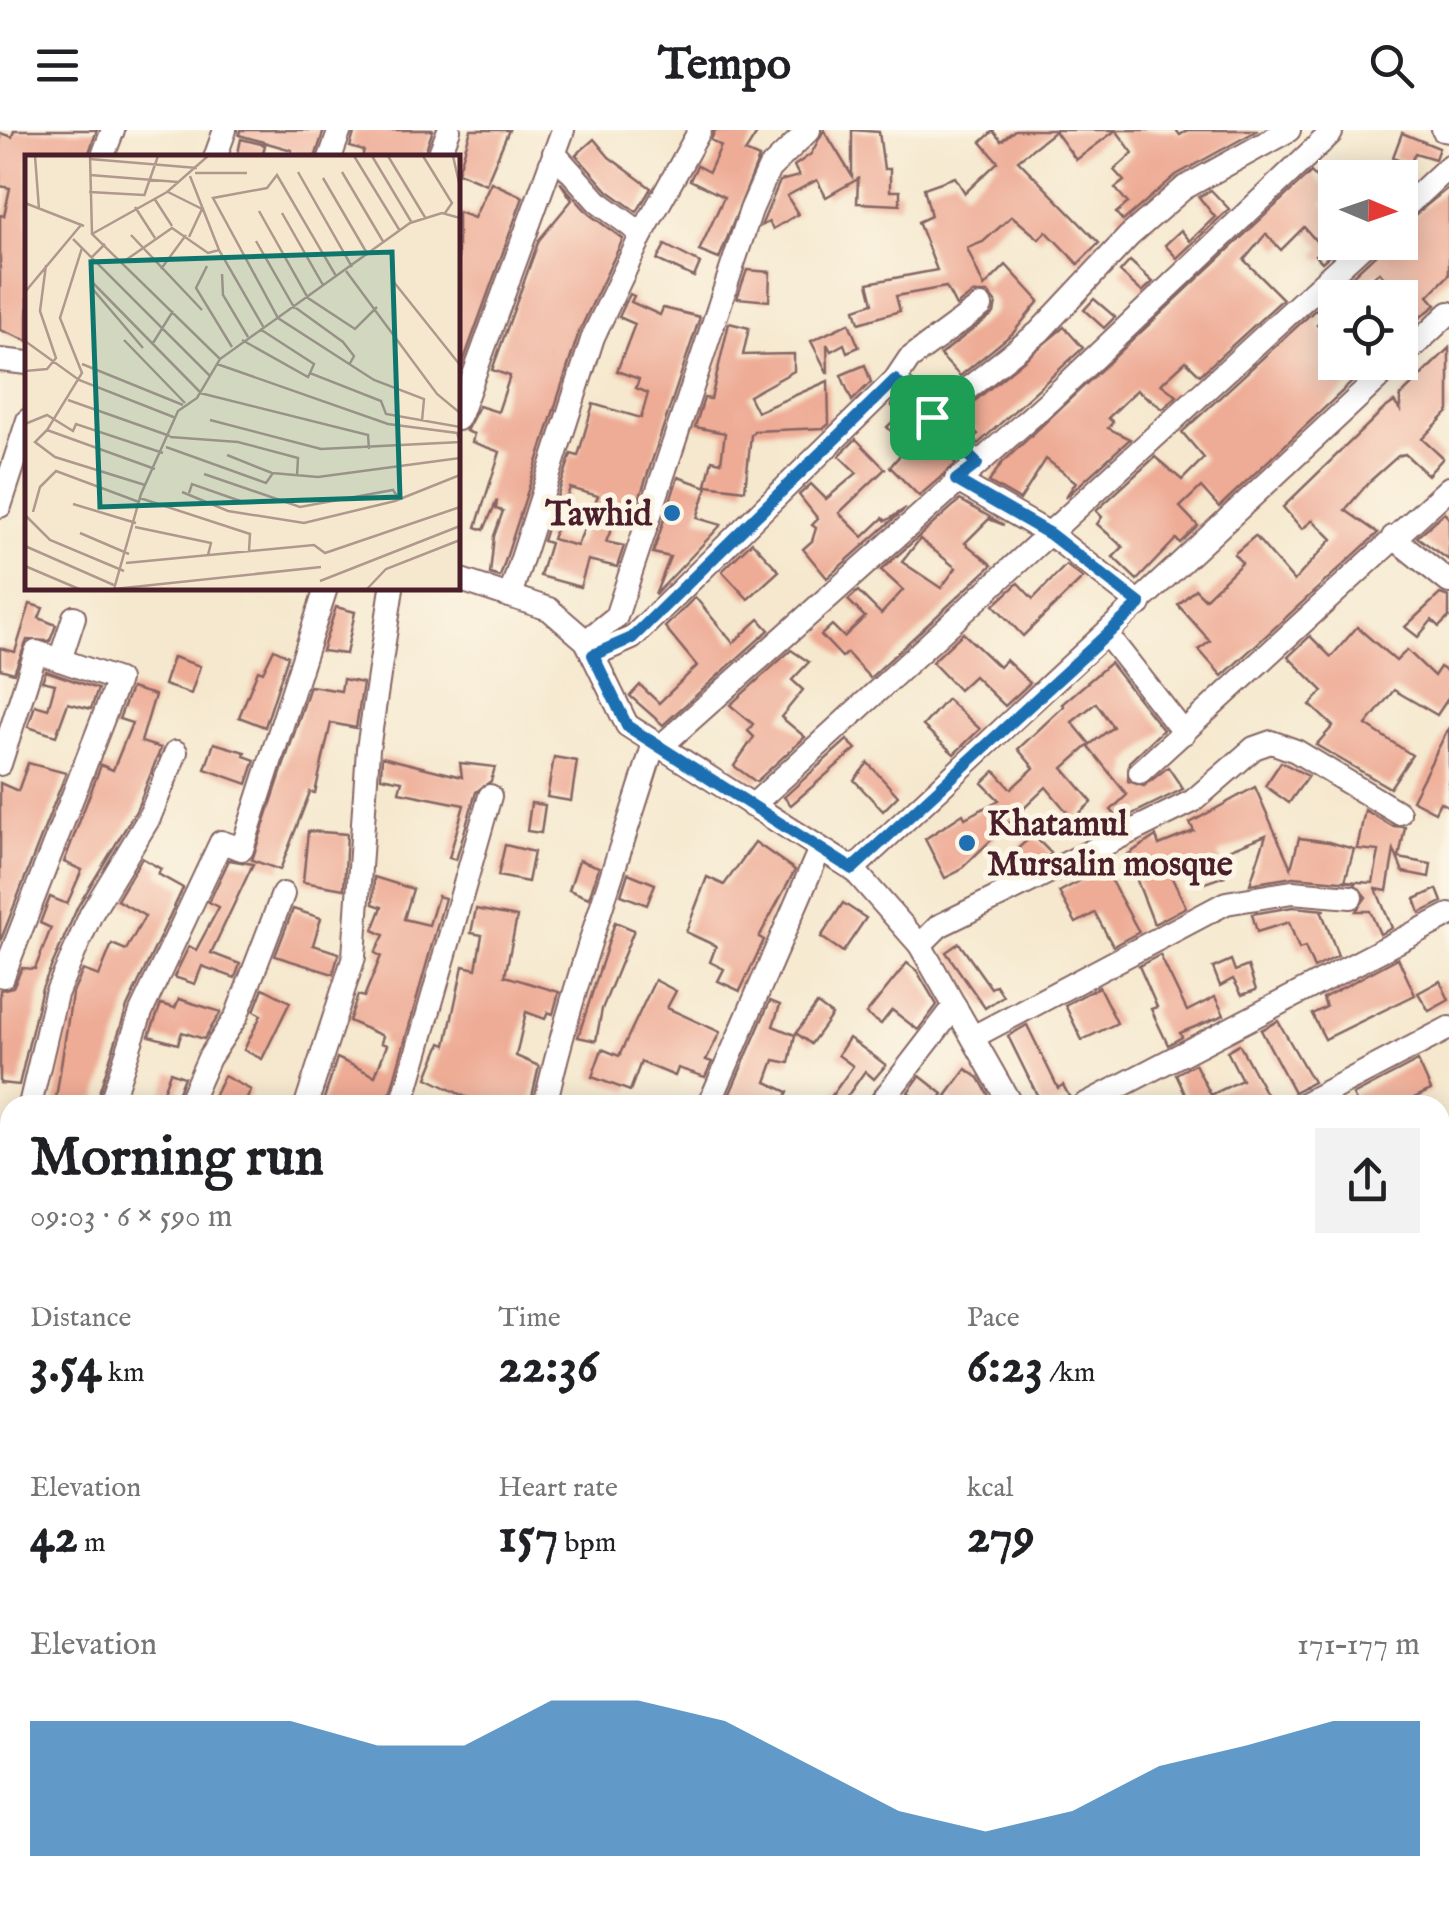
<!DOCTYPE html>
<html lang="en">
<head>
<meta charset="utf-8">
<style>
	body { margin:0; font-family:"IM FELL English",serif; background:#f2f2f2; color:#202124; height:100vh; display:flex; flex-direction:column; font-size:38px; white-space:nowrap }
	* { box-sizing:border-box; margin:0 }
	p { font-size:32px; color:#757577 }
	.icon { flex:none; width:55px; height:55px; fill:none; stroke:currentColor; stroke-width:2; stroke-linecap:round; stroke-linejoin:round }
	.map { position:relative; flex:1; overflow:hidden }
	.drawer { position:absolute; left:0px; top:965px; width:1450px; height:812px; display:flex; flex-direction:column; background:#fff; border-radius:30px 30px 0 0; box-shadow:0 5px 25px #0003 }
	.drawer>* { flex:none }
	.needle { width:65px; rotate:92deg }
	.fabs { position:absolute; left:1318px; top:30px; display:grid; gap:20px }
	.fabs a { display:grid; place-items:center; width:100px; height:100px; border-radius:0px; background:#fff; box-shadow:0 5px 25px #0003; font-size:50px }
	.pin { position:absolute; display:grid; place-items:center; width:85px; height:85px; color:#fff; margin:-42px; border-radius:20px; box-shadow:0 5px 15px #0006 }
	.round { display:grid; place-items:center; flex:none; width:105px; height:105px; border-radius:0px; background:#f2f2f2 }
	.summary { display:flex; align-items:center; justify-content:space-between; height:170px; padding:0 30px }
	h1 { font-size:55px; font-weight:700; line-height:75px }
	.metrics { display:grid; grid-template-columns:repeat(3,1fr); gap:15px; height:170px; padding:10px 30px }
	.metrics div { display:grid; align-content:center }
	.metrics b { font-size:50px; font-weight:700 }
	.metrics small { font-size:28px; font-weight:400 }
	.metrics p { font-size:28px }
	.chart { height:280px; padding:20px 30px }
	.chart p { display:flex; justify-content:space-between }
	.chart svg { width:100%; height:180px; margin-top:10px; fill:#1f6fb2; opacity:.7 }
	header { display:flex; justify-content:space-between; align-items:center; height:130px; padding:0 30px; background:#fff; font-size:45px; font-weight:700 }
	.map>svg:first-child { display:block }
</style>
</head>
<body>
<header><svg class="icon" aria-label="menu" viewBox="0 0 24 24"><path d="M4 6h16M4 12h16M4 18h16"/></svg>Tempo<svg class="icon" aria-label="search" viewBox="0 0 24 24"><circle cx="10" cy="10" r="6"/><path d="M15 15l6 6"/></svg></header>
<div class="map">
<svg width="1449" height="1777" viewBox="0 0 1449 1777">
	<rect width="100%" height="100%" fill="#fcf5e5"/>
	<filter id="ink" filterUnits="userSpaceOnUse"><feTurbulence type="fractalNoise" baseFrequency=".01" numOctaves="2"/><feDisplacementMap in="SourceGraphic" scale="20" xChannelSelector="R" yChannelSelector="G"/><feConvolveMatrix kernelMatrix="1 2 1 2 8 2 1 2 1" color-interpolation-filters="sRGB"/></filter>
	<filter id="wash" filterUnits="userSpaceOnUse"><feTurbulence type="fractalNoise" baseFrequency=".0048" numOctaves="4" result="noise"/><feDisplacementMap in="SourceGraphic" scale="40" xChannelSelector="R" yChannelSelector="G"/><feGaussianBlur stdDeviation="2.25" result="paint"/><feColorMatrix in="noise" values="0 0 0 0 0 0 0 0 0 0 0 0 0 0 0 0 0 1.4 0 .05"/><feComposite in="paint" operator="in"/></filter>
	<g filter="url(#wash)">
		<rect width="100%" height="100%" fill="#f5e8ce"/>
		<g id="blocks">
			<g fill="#eeab95" fill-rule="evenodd">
				<path d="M14 0H97L87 28H28V211L0 200V85L4 86 10 58 0 56V3L12 7Z"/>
				<path d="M240 0H324L315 28H290L292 20 239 5Z"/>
				<path d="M355 0H433L423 28H362L364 21 350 17Z"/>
				<path d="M471 0H509L486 54 458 42Z"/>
				<path d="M715 0H759L745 22 759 28 719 129 699 121 724 67 690 50 697 36 709 42 721 16 711 10Z"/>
				<path d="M824 0 852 46V0L879 2 884 39H890V61H900V75L857 73 858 49 826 67 817 50 787 66 798 84 773 99 769 92 761 96 780 51 799 46 794 36 811 24Z"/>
				<path d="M1015 0H1176L1180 5 1188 0H1258L1176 45 1123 91 1116 83 1128 73 1115 58 1124 51 1114 40 1133 23 1116 0 1076 30 1055 1 1018 30 1099 113 1078 134 1046 101 1039 109 1012 86 983 112 967 118 984 157 1006 135 1039 171 1013 203 960 246 940 225 994 183 996 173 988 163H973L956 176 946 157 896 166 900 181 859 193 855 179 873 173 868 153 937 140 918 92 931 86 924 58 955 47 965 63 998 32 981 12 993 1 1001 11Z"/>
				<path d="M1402 3 1439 18 1435 29 1415 23 1410 34 1393 27Z"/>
				<path d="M241 9 265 15 262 28H237Z"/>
				<path d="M594 9 609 27 651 58 637 82 608 61 576 25Z"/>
				<path d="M1311 42 1333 65 1323 74 1335 85 1337 119 1322 132 1315 125 1322 118 1304 97 1281 120 1266 104 1244 130 1283 169 1200 245 1186 231 1161 254 1177 266 1163 279 1137 260 1108 288 1113 292 1108 298 1130 309 1065 368 1076 352 1046 329 1020 370 989 352 1001 334Z"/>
				<path d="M491 52 523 67 458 246V82L474 88Z"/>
				<path d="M560 52 589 84 623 109 579 202 500 447 490 444 494 406 503 381 496 379 497 370 484 400 476 397 500 322 472 312 474 304 466 301 479 276 498 282 510 246 492 240 539 110 572 70Z"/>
				<path d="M1449 57V145L1428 166 1436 175 1400 203V168L1379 142 1356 162 1347 151 1377 123 1382 112H1400V97Z"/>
				<path d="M1211 60 1229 79 1177 128 1165 115 1181 100 1190 111 1215 87 1199 67Z"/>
				<path d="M665 115 700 133 694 147 657 130Z"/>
				<path d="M1130 131 1153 152 1142 162 1120 142Z"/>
				<path d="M747 140 770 142 769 171 737 168Z"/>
				<path d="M630 164 634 166 631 172 660 185 663 178 700 187 636 379 621 375 606 412 624 416 617 437 588 430 580 457 540 446 550 413 543 411 571 324 578 326 593 274 641 288 648 263 636 258 639 249 617 241 635 194 619 187ZM570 358 598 366 577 416 552 409Z"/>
				<path d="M1094 169 1115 187 1104 198 1084 180Z"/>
				<path d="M1316 179 1324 188 1317 195 1335 214V248L1352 232 1365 240 1219 377 1201 357 1180 377 1198 396 1180 413 1176 409 1137 450 1113 427 1123 417 1097 394 1102 387 1096 381 1155 327 1182 350 1204 328 1182 302Z"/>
				<path d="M729 193 749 198 743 225 794 224V241L749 266 757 282 828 251 829 294 824 298 754 301 751 305 745 360 706 355 712 330 721 332 725 303 695 297 704 268 711 269Z"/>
				<path d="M849 193 859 217 847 222 844 214 831 221 827 214 828 244 811 211Z"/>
				<path d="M1064 197 1083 218 978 314 973 308 978 304 959 284Z"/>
				<path d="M1449 218V281L1422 309 1443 328 1428 345 1405 324 1398 326 1370 351 1345 380 1378 403 1222 546 1199 520 1210 511 1178 475 1195 459 1205 469 1242 433 1234 424 1255 406 1294 451 1332 409 1313 390 1302 399 1283 377 1384 279 1394 272 1400 280V266Z"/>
				<path d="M865 235 871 252 852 271 841 245Z"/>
				<path d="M895 271 956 334 919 366 890 337 907 317 887 297 900 285 891 275Z"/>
				<path d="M856 309 885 339 839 383 863 407 883 388 886 391 906 378 827 448 803 419 812 411 816 398 812 395 818 389 799 365 811 354 826 369 857 343 839 326Z"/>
				<path d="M678 347 707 357 697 388 721 395 655 465 670 427 653 423Z"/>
				<path d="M960 370 1004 395 989 389 965 413 992 435 870 548 847 523 842 527 821 505 832 495 844 507 865 487 848 470 858 461 881 484 903 460 881 440ZM920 409 956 438 941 458 902 432Z"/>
				<path d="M1444 383 1449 388V430L1417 407Z"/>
				<path d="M752 412 779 441 748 469 722 441Z"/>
				<path d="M1066 435 1083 448 1023 506 994 475 1018 453 1033 469Z"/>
				<path d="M1440 464 1449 467V487L1439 497 1432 490 1418 507 1405 497Z"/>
				<path d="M695 467 733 513 759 489 769 500 663 595 630 566 640 555 659 573 697 536 665 497Z"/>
				<path d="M30 474 43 478 39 488 56 495 50 511 27 510 14 543 0 539V518L15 522Z"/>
				<path d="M336 477 355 482 346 524 322 521Z"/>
				<path d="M1357 497 1396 531 1407 520 1434 546 1440 537 1449 543V567L1437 585 1394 560 1366 595 1412 625 1390 658 1316 615 1333 596 1310 575 1323 561 1288 527 1310 506 1331 527Z"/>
				<path d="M963 503 999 537 1006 530 1030 553 1005 576 974 546 959 560 932 532Z"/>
				<path d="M274 519 288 526 265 597 239 587 258 540 263 542Z"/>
				<path d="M791 520 809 532 792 550 803 560 781 587 805 607 756 652 734 636 754 607 748 601 753 594 730 575Z"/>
				<path d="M173 527 200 536 191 564 164 555Z"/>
				<path d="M1110 533 1163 600 1129 632 1128 651 1144 656 1168 637 1183 659 1120 690 1111 680 1127 665 1088 616 1113 597 1096 573 1072 592 1090 614 1063 638 1092 672 1073 689 1046 657 959 741 945 748 925 709 963 684 965 688 999 670 982 653 995 641 1011 659 1034 638 1018 619 1064 576 1062 574Z"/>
				<path d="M46 541 98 559 91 579 68 573 56 606 28 597 35 575 48 579 55 554 42 551Z"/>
				<path d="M343 549 363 553 356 598 331 593 315 663 310 662 280 740 252 730 310 556 341 561Z"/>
				<path d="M131 558 155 565 141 612 161 618 136 681 78 776 42 858 19 955 0 953V860L13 857 22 838 35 839 51 798 40 793 50 767 67 774 82 740 64 732 101 635 113 640 132 593 119 589Z"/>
				<path d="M947 569 980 599 954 624 923 596Z"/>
				<path d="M1449 597V677L1440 672 1435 682 1412 670Z"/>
				<path d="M847 610 856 619 791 675 784 667Z"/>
				<path d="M214 613 245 622 244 626 255 630 247 654 205 639Z"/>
				<path d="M382 627 462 647 460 633 495 637 491 651 476 662 456 730 449 728 464 675 399 662 402 651 381 647Z"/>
				<path d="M554 627 577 631 571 671 547 667Z"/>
				<path d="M1281 632 1308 646 1289 673 1265 656Z"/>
				<path d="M28 633 66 643 0 812V653L18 661Z"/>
				<path d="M868 633 898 666 883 681 854 650Z"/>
				<path d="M1255 657 1291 738 1299 708 1329 712 1354 719 1345 751 1373 753 1379 721 1357 719 1365 680 1392 696 1405 697 1399 728 1431 734 1429 747 1403 742 1394 720 1387 761 1376 759 1392 798 1380 804 1370 781H1356L1366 767 1353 752 1293 747 1250 754 1266 705 1218 724 1225 746 1202 754 1195 734 1170 744 1186 777 1154 794 1127 725 1156 706 1159 715 1194 701 1190 693Z"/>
				<path d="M531 673 545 675 541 703 527 701Z"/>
				<path d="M308 701 347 704 344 759 303 752Z"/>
				<path d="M1033 705 1052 724 1013 743 1006 729Z"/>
				<path d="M755 712 795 740 759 807 764 810 740 861 718 851 724 839 710 832 716 816 686 802 707 747 724 755Z"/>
				<path d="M505 715 534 722 528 752 498 746Z"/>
				<path d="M142 728 161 739 158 744 183 758 127 877 95 975H55L72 864 83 840 99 846 112 814 126 820 145 786 117 770Z"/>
				<path d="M229 730 253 734 211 823 240 834 235 848 202 836 195 854 174 847 189 816 196 820 219 777 209 772Z"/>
				<path d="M579 730 599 737 589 768 569 760Z"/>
				<path d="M1104 738 1139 802 1113 816 1095 783 1076 793 1059 762Z"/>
				<path d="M628 743 655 754 647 775 621 765Z"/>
				<path d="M374 747 413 759 404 789 429 795 438 766 445 768 387 975H322L337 928 375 946 387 915 381 913 383 906 349 891 358 865 364 867 381 826 375 823 384 805 373 800 382 777 373 774Z"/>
				<path d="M1437 759 1442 772 1420 783 1415 769Z"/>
				<path d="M843 773 866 788 843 822 821 807Z"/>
				<path d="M1293 777 1325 780H1321L1338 826 1314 838 1305 817 1299 819 1289 792 1257 802 1252 784Z"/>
				<path d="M293 779 321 788 313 815 339 823 333 844 275 826Z"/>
				<path d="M476 779 517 787 505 846 559 862 553 884 548 882 545 889 526 882 516 926 539 936 530 975H482L427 948 441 913 446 915 463 836 476 839 482 805 471 803Z"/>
				<path d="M615 792 634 800 602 879 596 911 578 907Z"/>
				<path d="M959 813 991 858 996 855 1003 866 985 878 946 822Z"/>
				<path d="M1160 825 1187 881 1215 867 1224 885 1180 903 1182 907 1168 915 1151 879 1157 877 1139 836Z"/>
				<path d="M1398 828 1415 865 1325 909 1312 884 1326 877 1323 868Z"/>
				<path d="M1231 830 1235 841 1248 836 1256 860 1242 865 1233 849 1220 856 1213 838Z"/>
				<path d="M907 833 917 841 937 875 918 900 892 880 881 894 866 884Z"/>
				<path d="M655 850 676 861 667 878 720 902 706 930 712 932 705 947 678 938 675 946 641 932 630 961 592 947 602 919 619 926Z"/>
				<path d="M1440 851 1449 870 1429 881 1418 863Z"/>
				<path d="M1099 857 1117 893 1082 910 1065 875Z"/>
				<path d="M263 858 290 872 262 929 244 920 261 885 254 881Z"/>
				<path d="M179 869 221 882 204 909 182 902 178 914 149 906 161 874 175 878Z"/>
				<path d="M770 871 780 875 773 896 795 905 789 933 774 930 766 952 788 962 782 975H725Z"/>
				<path d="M817 874 832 885 811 914 796 903Z"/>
				<path d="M1278 891 1313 952 1294 962 1261 900Z"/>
				<path d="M1027 895 1058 958 1063 955 1070 968 1055 975H1042L1008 906Z"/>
				<path d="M849 908 886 935 874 949 865 941 841 975H825L853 936 838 925Z"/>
				<path d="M1239 914 1272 975H1190L1176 944 1195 934 1211 965 1242 950 1227 921Z"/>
				<path d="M1418 931 1431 960 1399 975H1358L1353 965Z"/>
				<path d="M966 939 979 948 990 968 984 975H958L946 966Z"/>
				<path d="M170 942 184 947 173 975H158Z"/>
				<path d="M224 946 251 960 244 975H210Z"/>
				<path d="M920 946 943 964 935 975H924L908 962Z"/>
			</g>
		</g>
	</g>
	<g filter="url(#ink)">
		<use href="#blocks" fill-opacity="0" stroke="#866564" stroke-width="2.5"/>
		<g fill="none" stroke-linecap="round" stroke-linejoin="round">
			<defs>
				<g id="minor">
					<path d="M1443 0 1449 1"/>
					<path d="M554 23 598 72 642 104"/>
					<path d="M102 28 113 0"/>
					<path d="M215 28 225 0"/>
					<path d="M330 28 340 0"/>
					<path d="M438 28 449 0"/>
					<path d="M1400 82 1449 36"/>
					<path d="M1400 229 1449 183"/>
					<path d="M0 230 28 233"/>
					<path d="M895 250 977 334"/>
					<path d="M932 287 1039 202 1129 106 1184 58 1289 0"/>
					<path d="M458 289 563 0"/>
					<path d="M956 350 1050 404 1140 474"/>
					<path d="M0 376 28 290"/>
					<path d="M1393 407 1449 452"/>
					<path d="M458 449 549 479 586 511 627 595 853 739 920 815 1011 975"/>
					<path d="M510 466 593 207 642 104 700 0"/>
					<path d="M1108 506 1184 603"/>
					<path d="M586 511 616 487 751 80 769 39 809 0"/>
					<path d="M593 525 632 508 895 250 909 229 981 176"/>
					<path d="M660 617 1051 269 1331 3"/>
					<path d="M0 634 36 522 60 530 74 487"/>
					<path d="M1140 642 1449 358"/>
					<path d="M752 676 1367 112"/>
					<path d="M853 739 1396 232"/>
					<path d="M920 815 939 796 1193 671 1254 618 1271 612 1296 621 1399 683"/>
					<path d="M3 846 118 550 60 530"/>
					<path d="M973 907 1226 773 1292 762 1351 767"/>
					<path d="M30 975 56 864 91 784 149 688 176 622"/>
					<path d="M110 975 141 882 221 712 242 719 326 458"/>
					<path d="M188 975 209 928 236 887 283 764"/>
					<path d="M306 975 354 827 368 619 392 458"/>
					<path d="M402 975 490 666"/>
					<path d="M545 975C573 852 617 734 654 613"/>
					<path d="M709 975 819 721"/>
					<path d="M879 975 955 876"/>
					<path d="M1084 975 1449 785"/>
					<path d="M1302 975 1449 898"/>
					<path d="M1440 1024 1449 1019"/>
					<path d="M0 1105 10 1062"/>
					<path d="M1440 1146 1449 1141"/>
					<path d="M1440 1271 1449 1266"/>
					<path d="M1440 1385 1449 1380"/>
					<path d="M0 1452 10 1509"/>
					<path d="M1440 1506 1449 1502"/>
					<path d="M1440 1629 1449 1624"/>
					<path d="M1440 1644 1449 1657"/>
					<path d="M0 1764 10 1761"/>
					<path d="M162 1768 163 1777"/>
					<path d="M283 1777V1768"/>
					<path d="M418 1777 420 1768"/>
					<path d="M476 1777 479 1768"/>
					<path d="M638 1777 642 1768"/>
					<path d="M981 1777 995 1768"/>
				</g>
			</defs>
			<use href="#minor" stroke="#866564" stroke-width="26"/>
			<use href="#minor" stroke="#fff" stroke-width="22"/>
		</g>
	</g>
	<g fill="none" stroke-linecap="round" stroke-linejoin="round" filter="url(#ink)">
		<defs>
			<path id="route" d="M895 250 977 334 956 350 1050 404 1140 474 852 739 627 596 593 525 632 508Z"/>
		</defs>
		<use href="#route" stroke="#fff" stroke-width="20"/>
		<use href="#route" stroke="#1f6fb2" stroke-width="12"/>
	</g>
	<g fill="#1f6fb2" stroke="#fcf5e5" stroke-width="4">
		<circle cx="672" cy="383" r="10"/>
		<circle cx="967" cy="713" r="10"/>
	</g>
	<g text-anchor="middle" stroke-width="10" stroke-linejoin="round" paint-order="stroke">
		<g font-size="35" font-weight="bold" fill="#4a1f2b" stroke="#fcf5e5" text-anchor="end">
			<text x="652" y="395">Tawhid</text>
			<text x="987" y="705" text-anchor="start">Khatamul<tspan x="987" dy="40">Mursalin mosque</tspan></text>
		</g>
	</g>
	<g transform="translate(25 25)">
		<rect width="435" height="435" fill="#f5e8ce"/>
		<path fill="none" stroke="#b1988d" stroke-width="2.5" d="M10 1 14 54M65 1 67 79 195 204M329 1 375 76M347 1 387 68M363 1 401 64M398 1 427 48 420 58M428 1 435 32M65 4 172 13M273 17 327 112M317 17 359 88M170 18H222M65 20 153 27M165 21 194 95 239 173M298 23 343 100M64 37 119 40M143 37 177 54 164 82M119 41 133 1M129 43 147 71M0 48 59 71M110 52 130 83M234 56 283 143 330 174 352 152M257 58 298 130M67 79 142 37 183 1M106 80 177 155M48 84 185 221M231 86 270 154M80 89 67 102 66 132 118 193M57 93 35 163 57 218 22 275 130 314M98 107 147 73 183 98 194 95M182 111 171 133 207 192M136 114 161 80M321 116 412 239 435 258M197 119 198 140 223 182M311 121 252 20 242 33 188 43 253 163 349 225 399 244 397 266M368 126 435 210M67 127 175 237M0 137 56 70M271 153 318 187 329 201 324 210M235 174 289 209 285 218M99 185 160 248M217 185 283 222 285 218 356 246 361 259 435 272M0 186 54 225 151 263M128 188 148 156M57 209 158 250M0 216 22 214 31 203 15 156 21 110M175 238 343 280 344 294M43 245 145 281M185 265 296 294 435 287 432 278 363 269 192 209M0 269 22 260 48 276 51 269 138 298M22 275 10 287 30 302 120 330M145 282 213 287 273 303 272 321M141 292 241 328 248 318M202 300 247 318 293 322 435 303M179 319 275 352 368 335 374 344M157 337 203 356 279 368 370 346 435 320M164 338 167 329 218 347M115 343 225 379 224 396M48 349 111 368M8 357 15 332 31 316 114 347M0 360 25 385 99 416M110 372 186 388 183 400M55 378 104 399M0 391 91 431M101 408 289 390 300 398 435 352M0 411 54 434M295 426 435 371M89 434 116 339 153 256 172 243 195 204 385 68 417 58 435 63M89 434 296 412M342 434 361 414 435 385"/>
		<path fill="#0f766e" fill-opacity="0.15" stroke="#0f766e" stroke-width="5" d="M367 97 375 342 75 352 66 107Z"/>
		<rect width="435" height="435" fill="none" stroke="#4a1f2b" stroke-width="5"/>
	</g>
</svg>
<div class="fabs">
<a><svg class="needle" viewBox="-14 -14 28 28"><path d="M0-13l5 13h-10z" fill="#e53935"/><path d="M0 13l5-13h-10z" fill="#757577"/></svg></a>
<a><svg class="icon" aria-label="locate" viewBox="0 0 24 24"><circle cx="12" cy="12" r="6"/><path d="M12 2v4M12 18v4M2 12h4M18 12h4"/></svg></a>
</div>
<div class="pin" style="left:932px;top:287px;background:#1e9e55"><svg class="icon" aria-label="arrive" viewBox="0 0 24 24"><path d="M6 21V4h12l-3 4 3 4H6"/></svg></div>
<section class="drawer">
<div class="summary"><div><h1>Morning run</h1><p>09:03 · 6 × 590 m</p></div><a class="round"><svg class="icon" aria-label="share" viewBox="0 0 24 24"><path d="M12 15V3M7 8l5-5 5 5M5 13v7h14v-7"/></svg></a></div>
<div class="metrics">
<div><p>Distance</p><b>3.54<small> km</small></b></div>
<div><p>Time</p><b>22:36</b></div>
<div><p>Pace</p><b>6:23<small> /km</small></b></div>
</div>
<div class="metrics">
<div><p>Elevation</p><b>42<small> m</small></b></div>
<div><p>Heart rate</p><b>157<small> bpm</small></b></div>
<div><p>kcal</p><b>279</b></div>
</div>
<div class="chart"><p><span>Elevation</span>171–177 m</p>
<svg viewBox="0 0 160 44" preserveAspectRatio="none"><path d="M0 44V11L10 11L20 11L30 11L40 17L50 17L60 6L70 6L80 11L90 22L100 33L110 38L120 33L130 22L140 17L150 11L160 11V44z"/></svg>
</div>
</section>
</div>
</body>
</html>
